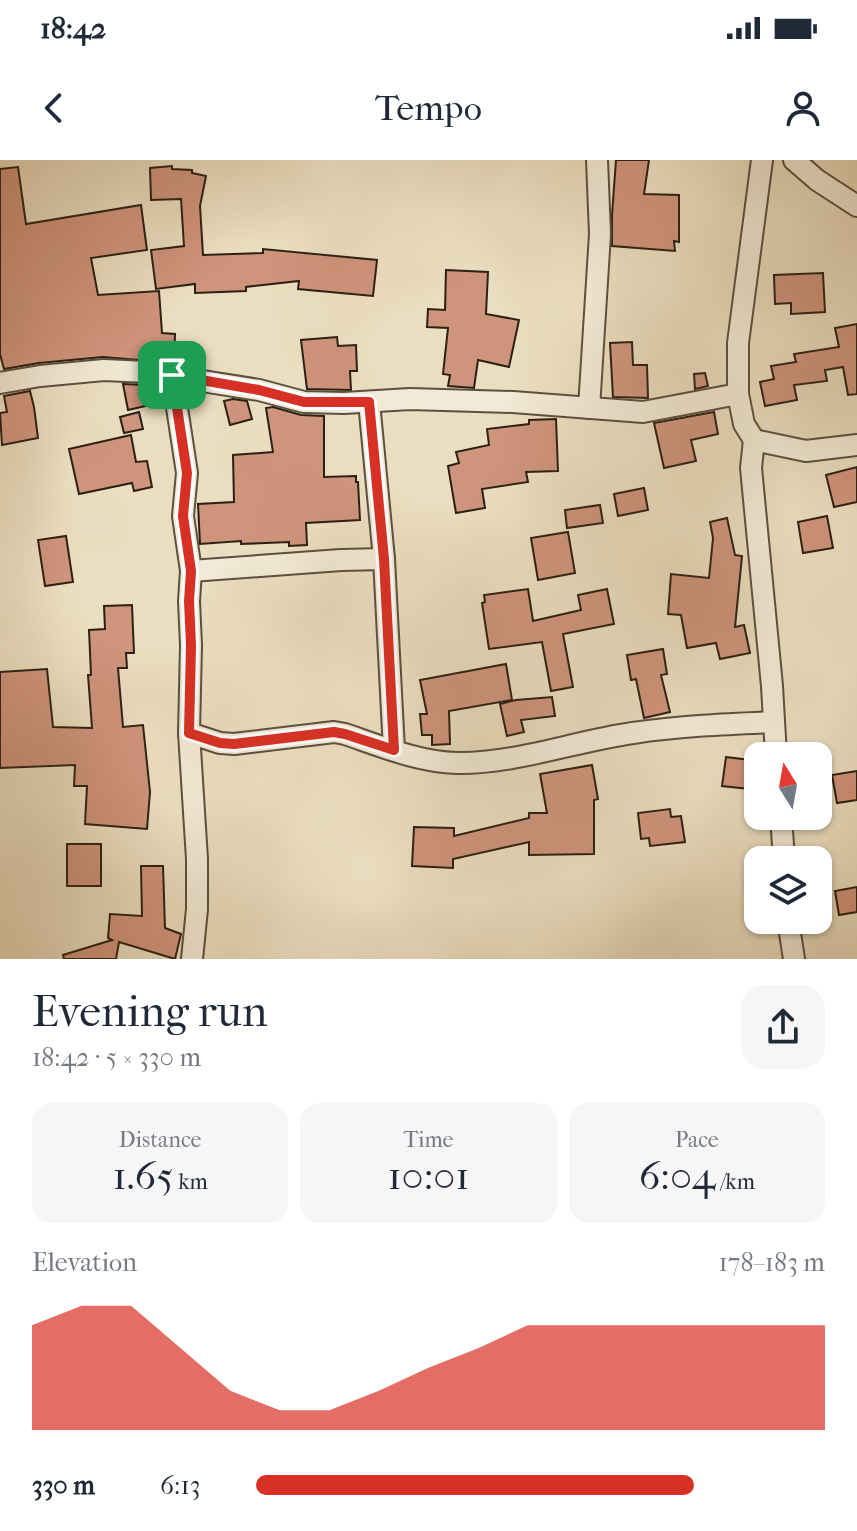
<!DOCTYPE html>
<html lang="en">
<head>
<meta charset="utf-8">
<style>
	body { margin:0; font-family:"IM FELL French Canon",serif; background:#f6f6f7; color:#1f2937; height:100vh; display:flex; flex-direction:column; font-size:30px; white-space:nowrap }
	* { box-sizing:border-box; margin:0 }
	p { font-size:26px; color:#747a83 }
	.icon { flex:none; width:44px; height:44px; fill:none; stroke:currentColor; stroke-width:2; stroke-linecap:round; stroke-linejoin:round }
	.map { position:relative; height:799px; overflow:hidden }
	.drawer { display:flex; flex-direction:column; background:#fff; flex:1 }
	.drawer>* { flex:none }
	.needle { width:52px; rotate:349deg }
	.fabs { position:absolute; left:744px; top:582px; display:grid; gap:16px }
	.fabs a { display:grid; place-items:center; width:88px; height:88px; border-radius:16px; background:#fff; box-shadow:0 2px 6px #0004; font-size:40px }
	.pin { position:absolute; display:grid; place-items:center; width:68px; height:68px; color:#fff; margin:-34px; border-radius:16px; box-shadow:0 4px 12px #0006 }
	.round { display:grid; place-items:center; flex:none; width:84px; height:84px; border-radius:24px; background:#f6f6f7 }
	.headline { display:flex; align-items:center; justify-content:space-between; height:136px; padding:0 32px }
	h1 { font-size:44px; font-weight:600; line-height:60px }
	.figures { display:grid; grid-template-columns:repeat(3,1fr); gap:12px; height:136px; padding:8px 32px }
	.figures div { display:grid; align-content:center; border-radius:20px; background:#f6f6f7; text-align:center }
	.figures b { font-size:40px; font-weight:600 }
	.figures small { font-size:22px; font-weight:400 }
	.figures p { font-size:22px }
	.chart { height:224px; padding:16px 32px }
	.chart p { display:flex; justify-content:space-between }
	.chart svg { width:100%; height:144px; margin-top:8px; fill:#d93025; opacity:.7 }
	ul { padding:0 32px; list-style:none; font-size:26px }
	li { display:grid; grid-template-columns:128px 96px 1fr; align-items:center; height:60px }
	li i { height:20px; border-radius:10px; background:#d93025 }
	.status { display:flex; justify-content:space-between; align-items:center; height:56px; padding:0 40px; background:#fff; direction:ltr }
	.status svg { height:22px; fill:currentColor }
	header { display:flex; justify-content:space-between; align-items:center; height:104px; padding:0 32px; background:#fff; font-size:36px; font-weight:600 }
	.map>svg:first-child { display:block }
</style>
</head>
<body>
<div class="status"><b>18:42</b><svg viewBox="0 0 49 12"><path d="M0 12V9h3v3zM5 12V6h3v6zM10 12V3h3v9zM15 12V0h3v12zM26 1h20v11H26zM47 4h2v5h-2z"/></svg></div>
<header><svg class="icon" aria-label="back" viewBox="0 0 24 24"><path d="M15 5l-7 7 7 7"/></svg>Tempo<svg class="icon" aria-label="person" viewBox="0 0 24 24"><circle cx="12" cy="8" r="4"/><path d="M4 21q1-7 8-7t8 7"/></svg></header>
<div class="map">
<svg width="857" height="799" viewBox="0 0 857 799">
	<rect width="100%" height="100%" fill="#ebdec0"/>
	<filter id="stains"><feTurbulence type="fractalNoise" baseFrequency=".0025" numOctaves="4"/><feColorMatrix values="0 0 0 0 .2 0 0 0 0 .09 0 0 0 0 .02 0 0 0 .5 -.17"/></filter>
	<radialGradient id="worn" r=".72"><stop offset=".6" stop-color="#630" stop-opacity="0"/><stop offset="1" stop-color="#630" stop-opacity=".3"/></radialGradient>
	<g fill="#cf947c" stroke="#2b2014" stroke-width="2">
		<path d="M616 0H649L644 34 679 35V82L674 81 675 91 612 86V55Z"/>
		<path d="M172 6V9L192 10V13L206 16 200 46 203 95 263 93V89L377 100 373 136 298 129 299 121 246 127V131L195 133V124L156 129 151 90 184 86 181 39 151 40 150 8Z"/>
		<path d="M18 7 26 64 141 45 147 90 91 98 98 135 159 131 162 173 175 174 174 203 103 197 39 203 4 209 0 194V9Z"/>
		<path d="M446 110 488 112 486 154 519 160 509 207 478 200 474 228 448 226 450 215 443 214 448 168 427 167 428 149 445 150Z"/>
		<path d="M823 113 825 152 791 154V143L775 144 774 115Z"/>
		<path d="M857 164V234L848 235 843 207 825 210 827 221 794 225 797 240 765 246 760 222 774 219 771 206 796 202 794 194 839 187 835 168Z"/>
		<path d="M337 177 338 186 356 185 357 211H350L351 230 307 229 301 180Z"/>
		<path d="M632 182 633 205H647L648 238 613 237 610 183Z"/>
		<path d="M705 213 708 226 695 229 694 214Z"/>
		<path d="M123 224 146 225 150 245 128 250Z"/>
		<path d="M30 231 34 247 38 278 2 285 0 253 7 252 4 236Z"/>
		<path d="M233 239 247 241 252 259 230 265 224 241Z"/>
		<path d="M273 247 301 255 324 256V317L356 316V322H358L360 360 306 363 307 385 289 386V382L241 384V381L200 384 198 344 234 342 233 295 273 292 266 248Z"/>
		<path d="M139 252 143 269 124 273 120 257Z"/>
		<path d="M714 252 718 274 691 280 696 301 664 308 654 263Z"/>
		<path d="M556 259 558 311 526 312 528 322 482 329 485 348 456 353 448 306 459 303 456 292 489 285 487 269 529 264V260Z"/>
		<path d="M131 275 136 302 147 301 152 327 134 331 132 323 79 334 69 289Z"/>
		<path d="M857 307V342L834 347 826 315Z"/>
		<path d="M644 328 648 350 618 356 614 334Z"/>
		<path d="M600 345 603 363 567 368 565 350Z"/>
		<path d="M827 356 833 388 803 393 798 362Z"/>
		<path d="M727 358 735 395 742 396 735 467 744 465 750 493 720 499 716 483 687 488 681 455 668 454 671 414 709 418 713 378 710 362Z"/>
		<path d="M568 372 575 413 538 420 531 378Z"/>
		<path d="M66 376 73 422 45 426 38 380Z"/>
		<path d="M528 429 533 461 581 450 578 435 607 429 614 464 563 474 573 527 551 531 542 482 489 489 482 443 485 442 484 435Z"/>
		<path d="M132 445 134 493H126L127 508H118L123 567 143 565 150 632 147 669 85 664 87 626H74L75 605 0 608V512L47 509 53 567 92 568 88 515H91L89 470 105 469 104 446Z"/>
		<path d="M663 489 667 514 661 515 670 552 644 558 636 519 631 520 627 495Z"/>
		<path d="M506 504 512 540 449 551 450 584 432 585V575H422L420 554H427L420 520Z"/>
		<path d="M552 537 555 556 521 560 524 572 507 576 500 544 516 540Z"/>
		<path d="M726 597 758 601V630L722 626Z"/>
		<path d="M592 605 598 639 594 640V694L529 695V682L453 699V708L412 706 414 667 454 668V676L529 658V653H547L540 614Z"/>
		<path d="M857 611V640L837 643 832 615Z"/>
		<path d="M670 649 671 657 681 656 685 682 650 686 649 678 641 679 638 653Z"/>
		<rect x="67" y="684" width="34" height="42"/>
		<path d="M141 706H163L165 768 181 774 175 799 119 782 116 799H64L63 795 112 780 108 778 110 754 142 756Z"/>
		<path d="M857 727V752L839 755 835 731Z"/>
	</g>
	<g fill="none" stroke-linecap="round" stroke-linejoin="round">
		<defs>
			<g id="street">
				<path d="M762 0 738 183V234L744 264 754 280 806 291 857 285"/>
				<path d="M794 0 817 20 857 46"/>
				<path d="M172 215 187 313 183 356 191 411 189 441 191 485 189 573 197 699V749L192 799"/>
				<path d="M0 223 40 216 104 210 146 212 259 230 304 242 344 243 410 239 513 242 643 252 738 234"/>
				<path d="M369 242 384 399 394 590"/>
				<path d="M589 248 600 74 597 0"/>
				<path d="M754 280 751 308 772 526 776 596"/>
				<path d="M191 411 341 400 384 399"/>
				<path d="M189 573 220 583 234 584 334 572 345 574C380 586 419 602 457 603 514 604 576 581 633 573 679 566 726 564 773 562"/>
				<path d="M781 656 784 700"/>
				<path d="M788 760 794 799"/>
			</g>
		</defs>
		<use href="#street" stroke="#5b503f" stroke-width="24"/>
		<use href="#street" stroke="#f2ead6" stroke-width="20"/>
	</g>
	<g fill="none" stroke-linecap="round" stroke-linejoin="round">
		<defs>
			<path id="route" d="M172 215 259 230 304 242H369L384 399 394 590 345 574 334 572 234 584 220 583 189 573 191 485 189 441 191 411 183 356 187 313Z"/>
		</defs>
		<use href="#route" stroke="#fff" stroke-width="16"/>
		<use href="#route" stroke="#d93025" stroke-width="10"/>
	</g>
	<rect width="100%" height="100%" filter="url(#stains)"/>
	<rect width="100%" height="100%" fill="url(#worn)"/>
</svg>
<div class="fabs">
<a><svg class="needle" viewBox="-14 -14 28 28"><path d="M0-13l5 13h-10z" fill="#e53935"/><path d="M0 13l5-13h-10z" fill="#747a83"/></svg></a>
<a><svg class="icon" aria-label="layers" viewBox="0 0 24 24"><path d="M12 4l9 5-9 5-9-5zM3 14l9 5 9-5"/></svg></a>
</div>
<div class="pin" style="left:172px;top:215px;background:#1e9e55"><svg class="icon" aria-label="arrive" viewBox="0 0 24 24"><path d="M6 21V4h12l-3 4 3 4H6"/></svg></div>
</div>
<section class="drawer">
<div class="headline"><div><h1>Evening run</h1><p>18:42 · 5 × 330 m</p></div><a class="round"><svg class="icon" aria-label="share" viewBox="0 0 24 24"><path d="M12 15V3M7 8l5-5 5 5M5 13v7h14v-7"/></svg></a></div>
<div class="figures">
<div><p>Distance</p><b>1.65<small> km</small></b></div>
<div><p>Time</p><b>10:01</b></div>
<div><p>Pace</p><b>6:04<small> /km</small></b></div>
</div>
<div class="chart"><p><span>Elevation</span>178–183 m</p>
<svg viewBox="0 0 160 44" preserveAspectRatio="none"><path d="M0 44V12L10 6L20 6L30 19L40 32L50 38L60 38L70 32L80 25L90 19L100 12L110 12L120 12L130 12L140 12L150 12L160 12V44z"/></svg>
</div>
<ul>
<li><b>330 m</b>6:13<i style="width:77%"></i></li>
</ul>
</section>
</body>
</html>
